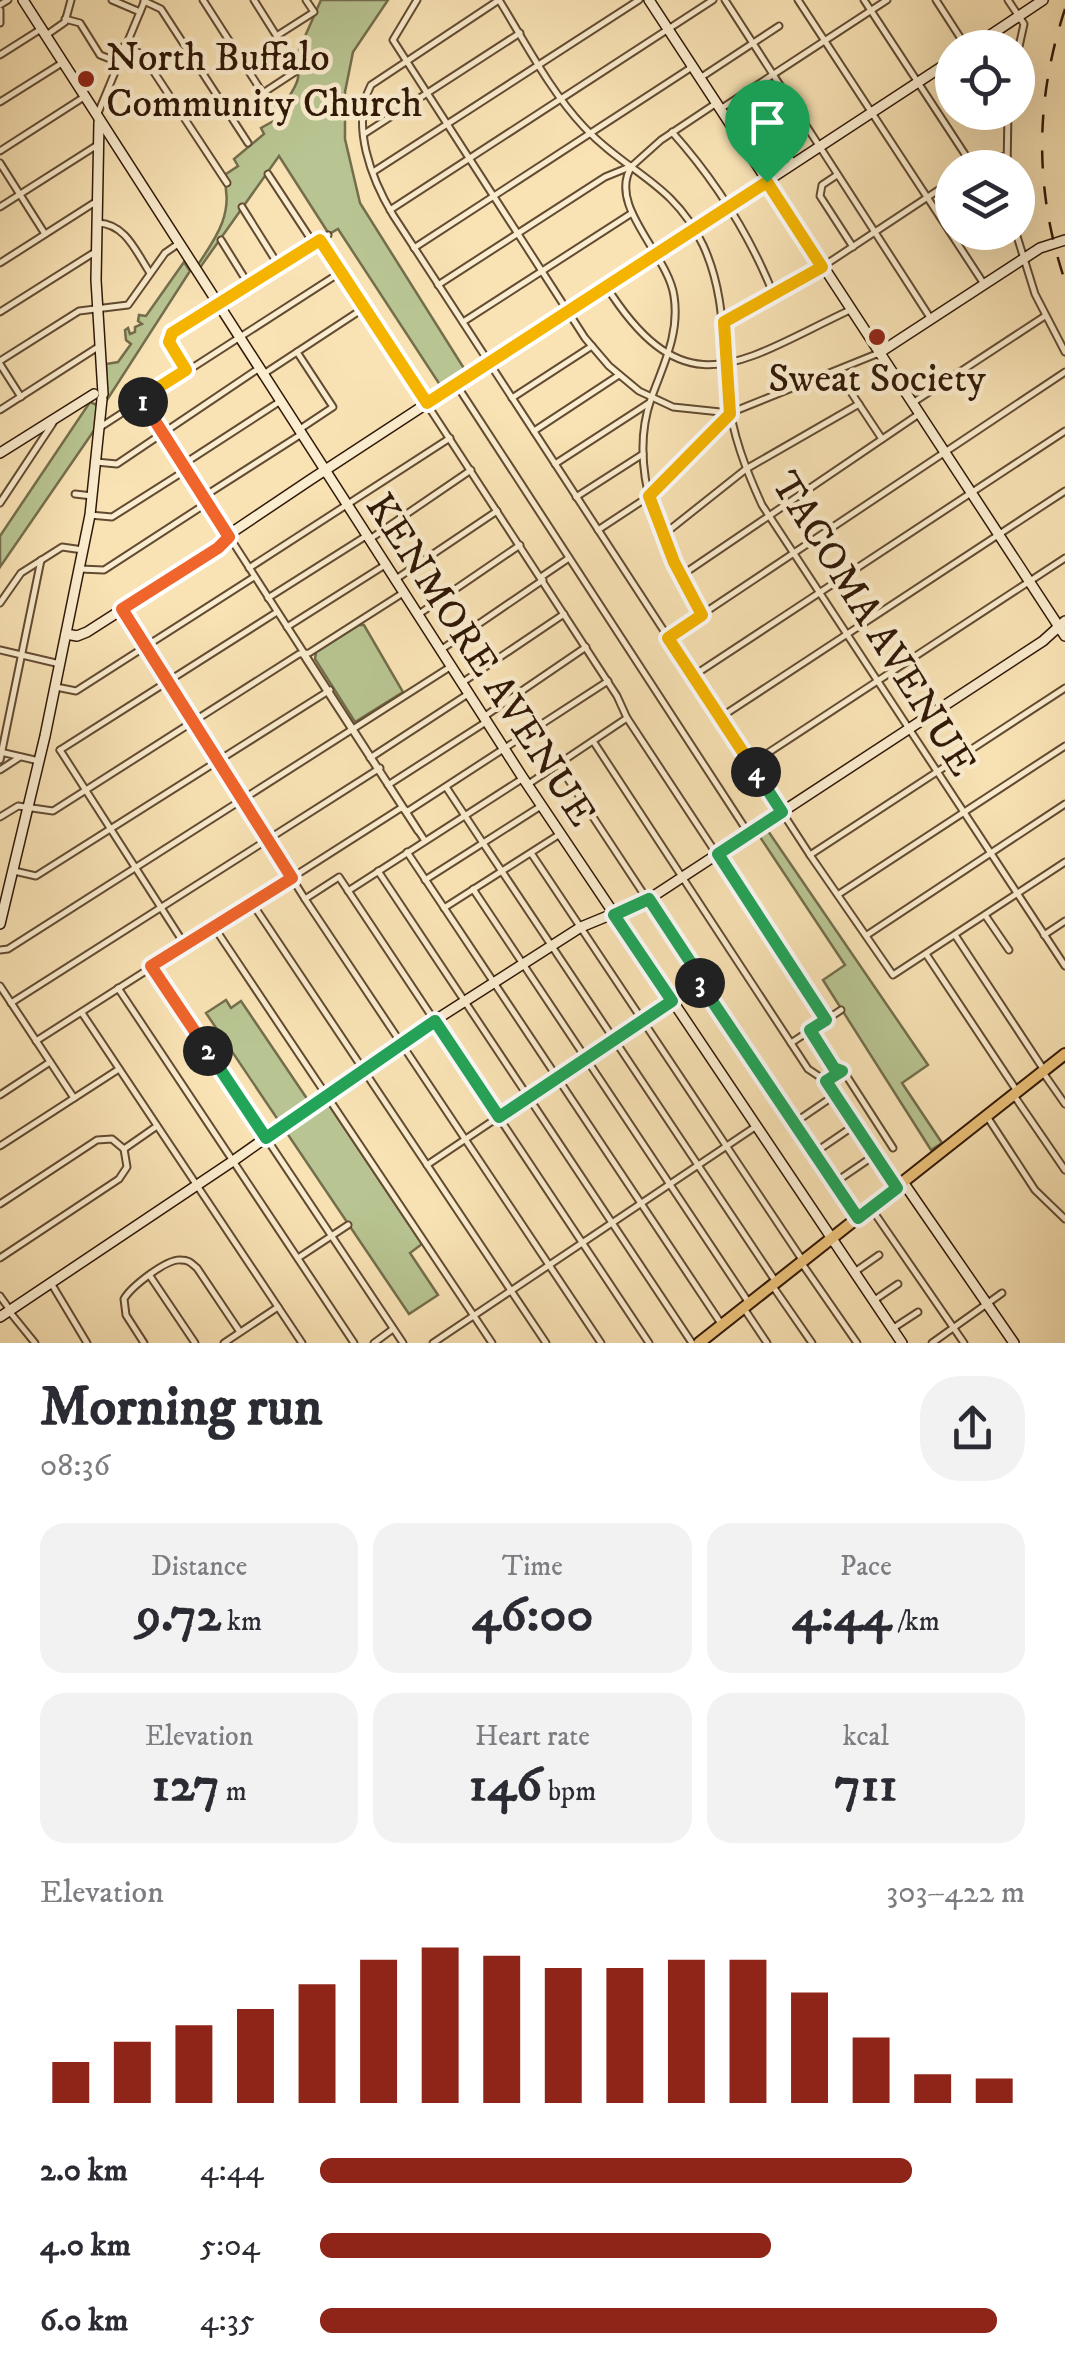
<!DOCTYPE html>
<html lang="en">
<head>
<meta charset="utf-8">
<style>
	body { margin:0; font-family:"IM FELL DW Pica",serif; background:#f2f2f3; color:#2b2b33; height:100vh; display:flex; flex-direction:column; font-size:38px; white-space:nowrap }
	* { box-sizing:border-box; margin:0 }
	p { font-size:32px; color:#7c7c81 }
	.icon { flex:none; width:55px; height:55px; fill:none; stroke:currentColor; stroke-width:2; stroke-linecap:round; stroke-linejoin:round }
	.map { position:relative; height:1343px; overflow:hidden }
	.details { display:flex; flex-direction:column; background:#fff; flex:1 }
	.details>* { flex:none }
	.tools { position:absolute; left:935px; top:30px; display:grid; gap:20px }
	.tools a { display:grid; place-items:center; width:100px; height:100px; border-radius:50%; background:#fff; box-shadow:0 10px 40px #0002; font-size:50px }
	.pin { position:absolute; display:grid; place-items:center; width:85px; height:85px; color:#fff; margin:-102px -42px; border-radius:50% 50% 50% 0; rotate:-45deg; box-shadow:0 0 10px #0007 }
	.pin .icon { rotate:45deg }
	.km { position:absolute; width:50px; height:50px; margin:-25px; border-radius:50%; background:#222; color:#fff; font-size:28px; line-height:50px; text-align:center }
	.round { display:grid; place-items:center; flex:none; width:105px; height:105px; border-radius:40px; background:#f2f2f3 }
	.head { display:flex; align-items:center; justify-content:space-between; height:170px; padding:0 40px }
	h1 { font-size:55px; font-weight:700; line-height:75px }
	.metrics { display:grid; grid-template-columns:repeat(3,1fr); gap:15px; height:170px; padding:10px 40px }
	.metrics div { display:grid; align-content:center; border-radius:25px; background:#f2f2f3; text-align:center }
	.metrics b { font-size:50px; font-weight:700 }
	.metrics small { font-size:28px; font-weight:400 }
	.metrics p { font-size:28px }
	.chart { height:280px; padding:20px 40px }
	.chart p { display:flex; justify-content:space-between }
	.chart svg { width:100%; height:180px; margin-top:10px; stroke:#8f2418; stroke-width:6 }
	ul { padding:0 40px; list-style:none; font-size:32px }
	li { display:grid; grid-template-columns:160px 120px 1fr; align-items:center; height:75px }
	li i { height:25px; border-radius:12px; background:#8f2418 }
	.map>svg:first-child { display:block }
</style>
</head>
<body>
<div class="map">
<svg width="1065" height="1343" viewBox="0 0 1065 1343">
	<rect width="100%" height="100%" fill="#f9e3b5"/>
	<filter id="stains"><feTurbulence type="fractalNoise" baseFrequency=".002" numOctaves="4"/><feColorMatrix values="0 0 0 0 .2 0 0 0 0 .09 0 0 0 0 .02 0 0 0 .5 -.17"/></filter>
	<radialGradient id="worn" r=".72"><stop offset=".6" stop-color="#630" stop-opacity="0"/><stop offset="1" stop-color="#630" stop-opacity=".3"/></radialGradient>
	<g fill="#b8c592" stroke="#746e4c" stroke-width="2.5">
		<path d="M321 0H388L353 52 345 92V139L360 203 465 370 442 388 338 229 329 234 279 156 199 269 197 266C216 238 235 212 223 176L238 166 234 159 264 134 261 128 277 119 281 120C280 96 308 87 295 59Z"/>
		<path d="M184 262 190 271 107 400 106 364 118 362 131 344 126 340 125 330 128 328 130 334 135 332V327L142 324 138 321 139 315 146 316Z"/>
		<path d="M90 402 97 405 95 429 0 567V536Z"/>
		<path d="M359 625H364L403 692 355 722 315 659 316 652Z"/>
		<path d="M766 828 928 1065 902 1083 942 1143 931 1150 823 980 845 965 758 834Z"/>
		<path d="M226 1000 231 1008 241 1001 314 1109 327 1102 422 1244 410 1253 438 1295 409 1314 206 1013Z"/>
	</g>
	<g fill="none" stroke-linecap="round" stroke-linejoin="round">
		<defs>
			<g id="street">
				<path d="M112 0 140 12"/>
				<path d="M203 0 280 120"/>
				<path d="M254 0 298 70 263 93"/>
				<path d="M417 0 393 40 585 338 609 366 639 391 673 407 730 413 879 353"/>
				<path d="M499 0 371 85C350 125 372 180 393 215L810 855 893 975 1065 862"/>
				<path d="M499 0C525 42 550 91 584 127 627 173 673 182 703 245 726 295 722 343 728 396 732 434 746 470 762 505L1065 966"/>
				<path d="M725 0 931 319"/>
				<path d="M798 0 984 284"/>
				<path d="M864 0 974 168"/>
				<path d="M936 0 967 48"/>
				<path d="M1008 0 1024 24 1018 51"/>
				<path d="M144 1 161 9 248 143"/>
				<path d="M0 5 8 0"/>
				<path d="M0 10V23"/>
				<path d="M65 19 80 23 100 55 118 62"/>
				<path d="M278 35 314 12 306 0"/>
				<path d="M45 36 65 22 71 0"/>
				<path d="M124 46 142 54 227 183"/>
				<path d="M0 55 41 29"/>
				<path d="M700 78 779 26"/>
				<path d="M747 92 794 164"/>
				<path d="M0 102 62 63"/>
				<path d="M722 108 887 0"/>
				<path d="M98 113 145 0"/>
				<path d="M672 132C715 180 749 234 773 293"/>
				<path d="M364 134 520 33"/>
				<path d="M0 151 84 97"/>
				<path d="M0 163 45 234"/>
				<path d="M632 166C606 205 668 254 674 296 680 334 663 365 651 399 626 471 664 554 702 615"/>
				<path d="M974 168 990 158 1007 156"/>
				<path d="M1007 168 1008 112"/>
				<path d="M373 172 639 0"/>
				<path d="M268 174 314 244"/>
				<path d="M837 175 822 185 820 196 853 247"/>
				<path d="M0 207 99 144"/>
				<path d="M242 207 279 266"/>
				<path d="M390 210 713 0"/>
				<path d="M98 223C126 224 136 252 150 273"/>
				<path d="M1016 233 1035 294 1065 352"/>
				<path d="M221 240 249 285"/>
				<path d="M320 240 617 696 627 718 826 1020"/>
				<path d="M414 248 692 67"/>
				<path d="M0 263 97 201"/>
				<path d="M438 285 605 177 632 166 661 140 715 104"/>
				<path d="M606 286C686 412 741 361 850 310"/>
				<path d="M0 312 95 252"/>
				<path d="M725 321 822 267 952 181"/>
				<path d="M463 322 632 213"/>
				<path d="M297 352 333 407 300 429"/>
				<path d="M0 361 79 311 128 305 165 253 178 244"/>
				<path d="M0 364 21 397"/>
				<path d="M186 370 169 342 172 333 328 235"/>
				<path d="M837 371 882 439"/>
				<path d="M262 375 364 308"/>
				<path d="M456 384 749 834"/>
				<path d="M512 398 592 346"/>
				<path d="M142 401 425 841"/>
				<path d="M914 402 1045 316"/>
				<path d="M0 410 98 347"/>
				<path d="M102 426 341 272"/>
				<path d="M534 431 619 375"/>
				<path d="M96 462 117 464 258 369"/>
				<path d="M555 464 649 403"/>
				<path d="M182 465 279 402"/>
				<path d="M75 494 92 496"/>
				<path d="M203 497 300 435"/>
				<path d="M576 497 643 454"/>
				<path d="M0 503 53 423"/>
				<path d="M90 515 112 517 186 470"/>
				<path d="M598 530 648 497 730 413"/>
				<path d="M663 535 746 469 859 404"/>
				<path d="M370 539 471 470"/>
				<path d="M249 568 450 438"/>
				<path d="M80 569 104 570 207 503"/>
				<path d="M682 575 919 414"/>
				<path d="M541 577 569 558"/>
				<path d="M396 579 497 511"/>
				<path d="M268 598 366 536"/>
				<path d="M0 603 21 573 62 547 83 550"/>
				<path d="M122 609 305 899 601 1343"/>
				<path d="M419 614 520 545"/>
				<path d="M287 627 385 565"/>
				<path d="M668 637 1065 372"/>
				<path d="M442 649 543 580"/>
				<path d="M0 650 60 664"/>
				<path d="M304 656 418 831"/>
				<path d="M693 676 1065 431"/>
				<path d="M463 682 564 614"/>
				<path d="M56 687 76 691 254 577"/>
				<path d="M485 716 586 647"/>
				<path d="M721 717 1065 491"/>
				<path d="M593 741 808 1069 826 1081 897 1187"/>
				<path d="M60 750 277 612"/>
				<path d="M60 750 185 945"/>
				<path d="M0 752 39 761"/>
				<path d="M370 758 468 694"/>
				<path d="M0 760 41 560"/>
				<path d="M558 764 856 1216"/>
				<path d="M751 764 1065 558"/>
				<path d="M0 770 20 757"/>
				<path d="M388 785 486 722"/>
				<path d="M527 785 627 718"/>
				<path d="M446 787 483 843 541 806"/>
				<path d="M0 817 18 806 53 811 299 654 309 653 403 593"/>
				<path d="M407 852 722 1325"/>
				<path d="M531 853 801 1258"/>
				<path d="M810 855 1065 688"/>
				<path d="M14 871 36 876 330 690"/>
				<path d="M378 871 692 1343"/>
				<path d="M425 880 483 843 776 1282"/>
				<path d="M473 889 749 1303"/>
				<path d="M348 891 522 779"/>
				<path d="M839 894 1065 746"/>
				<path d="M305 899 339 877 649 1343"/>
				<path d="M252 903 546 1343"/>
				<path d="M444 908 560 834"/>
				<path d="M985 915 1009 950"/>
				<path d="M214 927 492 1343"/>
				<path d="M867 935 1065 804"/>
				<path d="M955 935 1044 1070"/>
				<path d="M1044 935 1065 921"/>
				<path d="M0 950 8 949 450 667"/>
				<path d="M926 954 1017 1091"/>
				<path d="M152 967 403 1343"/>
				<path d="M0 986 74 1098"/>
				<path d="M118 988 354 1343"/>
				<path d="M11 1003 380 768"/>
				<path d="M82 1013 302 1343"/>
				<path d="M810 1030 834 1068 844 1072 893 1148"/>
				<path d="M36 1041 401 808 408 811 608 681"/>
				<path d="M791 1043 841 1010"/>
				<path d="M1044 1074 1065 1104"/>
				<path d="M0 1095 50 1062"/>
				<path d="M1015 1097 1065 1170"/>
				<path d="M988 1118 1035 1190 1065 1219"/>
				<path d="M794 1123 835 1095"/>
				<path d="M0 1146 119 1069"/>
				<path d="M124 1149 157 1126"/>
				<path d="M814 1153 855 1125"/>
				<path d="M427 1165 671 1001"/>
				<path d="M834 1183 875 1155"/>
				<path d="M0 1204 97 1140 112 1139 124 1149"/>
				<path d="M871 1208 964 1343"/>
				<path d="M0 1258 119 1179 127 1167 124 1149"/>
				<path d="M298 1258 348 1225"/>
				<path d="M803 1265 857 1343"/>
				<path d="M856 1271 879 1255"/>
				<path d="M150 1276 195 1343"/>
				<path d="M51 1283 87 1343"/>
				<path d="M774 1288 812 1343"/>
				<path d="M0 1296 10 1310"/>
				<path d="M876 1299 898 1284"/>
				<path d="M745 1310 767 1343"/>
				<path d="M9 1311 35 1343"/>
				<path d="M892 1329 918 1312"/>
				<path d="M144 1343 126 1315 124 1299C131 1287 167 1258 181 1260 189 1260 191 1263 197 1268L240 1332"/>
				<path d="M224 1343 278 1307"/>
				<path d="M374 1343 393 1329"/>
				<path d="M433 1343 755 1127"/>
				<path d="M932 1343 1002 1293"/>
			</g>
			<g id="secondary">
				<path d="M23 0 523 778 902 1343"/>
				<path d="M649 0 1065 636"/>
				<path d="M971 48 1043 0"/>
				<path d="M99 122 96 280 103 394"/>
				<path d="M879 353 1040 248 1065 240"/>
				<path d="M0 453 94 394"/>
				<path d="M66 634 77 636 87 632 218 548 231 533 310 480 952 60"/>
				<path d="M0 924 45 736 90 515 102 399"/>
				<path d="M903 1182 1014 1343"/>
				<path d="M0 1317 233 1161 401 1042 581 927 649 899 1043 641 1065 621"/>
			</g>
			<path id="primary" d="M699 1343 1065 1054"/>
		</defs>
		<use href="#street" stroke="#624b32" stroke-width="9"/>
		<use href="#secondary" stroke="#301807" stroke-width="12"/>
		<use href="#primary" stroke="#301807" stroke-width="14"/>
		<use href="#street" stroke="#fbedcf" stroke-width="5"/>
		<use href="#secondary" stroke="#fbedcf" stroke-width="9"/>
		<use href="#primary" stroke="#ecc27a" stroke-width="10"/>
		<path stroke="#301807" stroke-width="2.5" stroke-dasharray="18 18" stroke-linecap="butt" d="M1065 9C1035 100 1034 189 1065 281"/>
	</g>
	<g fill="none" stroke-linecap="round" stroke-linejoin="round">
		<defs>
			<path id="split-1" d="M143 402 145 396 186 370 169 342 172 333 320 240 427 403 767 182"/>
			<path id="split-2" d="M143 402 229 537 218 548 122 609 292 878 151 966 208 1051"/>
			<path id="split-3" d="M208 1051 266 1138 435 1021 499 1117 672 1001 614 915 649 899 693 966 700 983"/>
			<path id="split-4" d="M700 983 858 1218 897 1188 826 1081 842 1071 834 1068 810 1030 826 1020 718 854 782 812 756 772"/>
			<path id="split-5" d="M756 772 668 638 702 615 674 562 649 496 730 414 724 322 822 267 767 182"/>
		</defs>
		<use href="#split-1" stroke="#fff" stroke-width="20"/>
		<use href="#split-2" stroke="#fff" stroke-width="20"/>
		<use href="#split-3" stroke="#fff" stroke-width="20"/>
		<use href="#split-4" stroke="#fff" stroke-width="20"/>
		<use href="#split-5" stroke="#fff" stroke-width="20"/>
		<use href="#split-1" stroke="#f5b400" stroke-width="12"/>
		<use href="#split-2" stroke="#f0652b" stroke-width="12"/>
		<use href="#split-3" stroke="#22a559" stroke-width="12"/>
		<use href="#split-4" stroke="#22a559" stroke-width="12"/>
		<use href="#split-5" stroke="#f5b400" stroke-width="12"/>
	</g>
	<g fill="#8f2418" stroke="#fbedcf" stroke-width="4">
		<circle cx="86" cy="79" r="10"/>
		<circle cx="877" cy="337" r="10"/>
	</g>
	<g text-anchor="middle" stroke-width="9" stroke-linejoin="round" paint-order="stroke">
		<g font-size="40" fill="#301807" stroke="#fbedcf" text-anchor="start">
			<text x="106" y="70">North Buffalo<tspan x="106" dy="46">Community Church</tspan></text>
			<text x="877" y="391" text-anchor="middle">Sweat Society</text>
		</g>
		<g font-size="40" fill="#301807" stroke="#fbedcf">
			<text transform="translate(875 623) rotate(58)" y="14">TACOMA AVENUE</text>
			<text transform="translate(482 659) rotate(57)" y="14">KENMORE AVENUE</text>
		</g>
	</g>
	<rect width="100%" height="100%" filter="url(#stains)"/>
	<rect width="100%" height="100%" fill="url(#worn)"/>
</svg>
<div class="tools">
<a><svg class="icon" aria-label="locate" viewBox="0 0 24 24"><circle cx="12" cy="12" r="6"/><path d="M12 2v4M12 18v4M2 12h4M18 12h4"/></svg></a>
<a><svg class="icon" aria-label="layers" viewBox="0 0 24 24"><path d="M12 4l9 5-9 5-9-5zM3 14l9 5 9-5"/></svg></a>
</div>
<div class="pin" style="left:767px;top:182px;background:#1e9e55"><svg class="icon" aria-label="arrive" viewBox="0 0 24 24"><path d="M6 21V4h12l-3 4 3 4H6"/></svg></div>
<b class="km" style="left:143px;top:402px">1</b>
<b class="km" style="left:208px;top:1051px">2</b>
<b class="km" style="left:700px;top:983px">3</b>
<b class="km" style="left:756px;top:772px">4</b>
</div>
<section class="details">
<div class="head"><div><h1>Morning run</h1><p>08:36</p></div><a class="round"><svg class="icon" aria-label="share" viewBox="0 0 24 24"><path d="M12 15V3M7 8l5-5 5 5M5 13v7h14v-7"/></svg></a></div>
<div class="metrics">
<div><p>Distance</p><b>9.72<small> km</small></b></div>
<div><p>Time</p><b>46:00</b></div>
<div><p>Pace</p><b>4:44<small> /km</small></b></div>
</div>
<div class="metrics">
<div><p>Elevation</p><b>127<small> m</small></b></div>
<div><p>Heart rate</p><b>146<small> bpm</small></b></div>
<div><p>kcal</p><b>711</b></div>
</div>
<div class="chart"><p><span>Elevation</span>303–422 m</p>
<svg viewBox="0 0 160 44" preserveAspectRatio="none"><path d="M5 44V34M15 44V29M25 44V25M35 44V21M45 44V15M55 44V9M65 44V6M75 44V8M85 44V11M95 44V11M105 44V9M115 44V9M125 44V17M135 44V28M145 44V37M155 44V38"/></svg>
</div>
<ul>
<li><b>2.0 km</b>4:44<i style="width:84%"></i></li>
<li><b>4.0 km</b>5:04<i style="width:64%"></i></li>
<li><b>6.0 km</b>4:35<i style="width:96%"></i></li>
</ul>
</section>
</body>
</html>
